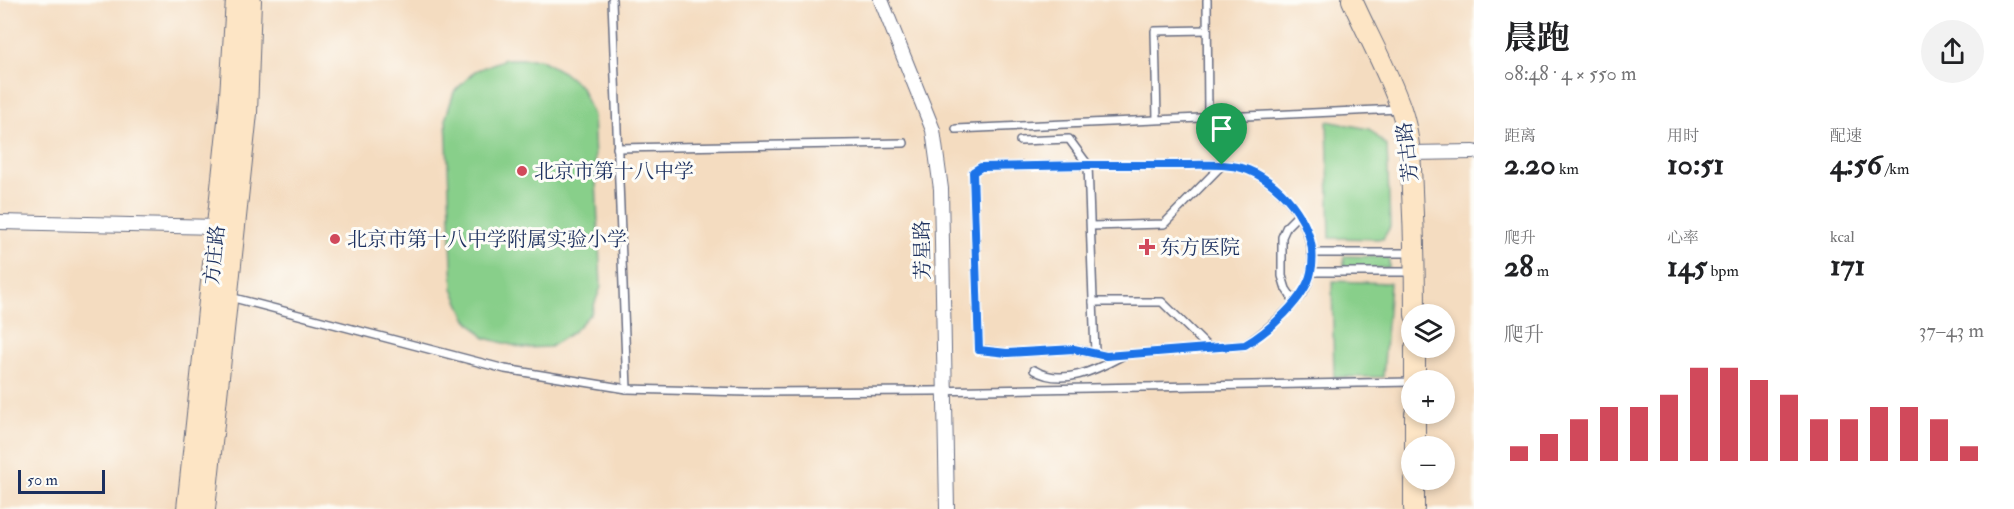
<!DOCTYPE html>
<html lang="zh">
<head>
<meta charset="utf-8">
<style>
	body { margin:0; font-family:"IM FELL Double Pica","Noto Serif SC",serif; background:#f2f2f2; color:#202124; height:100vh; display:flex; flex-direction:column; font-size:22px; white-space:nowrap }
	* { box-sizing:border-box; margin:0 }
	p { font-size:20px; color:#757577 }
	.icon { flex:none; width:33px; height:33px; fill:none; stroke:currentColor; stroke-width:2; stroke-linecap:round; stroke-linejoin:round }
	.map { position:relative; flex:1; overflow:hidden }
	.details { display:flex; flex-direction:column; background:#fff; width:540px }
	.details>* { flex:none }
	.controls { position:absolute; left:1401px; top:304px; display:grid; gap:12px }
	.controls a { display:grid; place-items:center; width:54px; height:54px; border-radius:50%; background:#fff; box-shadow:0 3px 9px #0003; font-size:30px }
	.scale { position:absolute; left:18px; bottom:15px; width:87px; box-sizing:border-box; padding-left:6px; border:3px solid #1b2f5e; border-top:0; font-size:16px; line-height:21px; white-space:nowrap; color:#1b2f5e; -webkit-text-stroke:4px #fdfcf7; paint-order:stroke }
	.pin { position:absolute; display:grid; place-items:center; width:51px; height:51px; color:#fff; margin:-62px -26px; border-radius:50% 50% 50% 0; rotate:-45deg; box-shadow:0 0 6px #0007 }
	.pin .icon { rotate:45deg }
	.round { display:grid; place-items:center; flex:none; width:63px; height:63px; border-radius:32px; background:#f2f2f2 }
	.head { display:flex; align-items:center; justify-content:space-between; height:102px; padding:0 30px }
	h1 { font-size:33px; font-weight:700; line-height:45px }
	.stats { display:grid; grid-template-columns:repeat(3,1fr); gap:9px; height:102px; padding:6px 30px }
	.stats div { display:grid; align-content:center }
	.stats b { font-size:30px; font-weight:700 }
	.stats small { font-size:16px; font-weight:400 }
	.stats p { font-size:16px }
	.chart { height:168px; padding:12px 30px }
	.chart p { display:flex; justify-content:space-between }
	.chart svg { width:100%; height:108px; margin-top:6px; stroke:#d1495b; stroke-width:6 }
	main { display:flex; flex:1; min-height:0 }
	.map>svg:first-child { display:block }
</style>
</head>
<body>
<main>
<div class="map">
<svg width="1474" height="509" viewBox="0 0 1474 509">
	<rect width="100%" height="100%" fill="#fdfcf7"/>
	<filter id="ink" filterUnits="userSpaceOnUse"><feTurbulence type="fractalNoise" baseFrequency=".0167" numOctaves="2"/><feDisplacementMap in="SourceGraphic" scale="12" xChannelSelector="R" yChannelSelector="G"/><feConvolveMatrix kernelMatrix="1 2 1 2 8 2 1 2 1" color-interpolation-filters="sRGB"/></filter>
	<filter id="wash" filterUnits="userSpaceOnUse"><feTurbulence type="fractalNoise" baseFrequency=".008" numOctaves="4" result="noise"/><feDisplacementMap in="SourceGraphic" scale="24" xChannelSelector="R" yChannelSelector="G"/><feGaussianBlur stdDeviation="1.35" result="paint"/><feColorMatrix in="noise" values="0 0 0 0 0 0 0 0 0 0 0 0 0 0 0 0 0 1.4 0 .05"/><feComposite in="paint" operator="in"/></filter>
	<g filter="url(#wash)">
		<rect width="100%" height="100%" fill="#f4dcc0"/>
		<g fill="#88cf8a" stroke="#527f74" stroke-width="1.5">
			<path d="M505 59H539L563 72 581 87 593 116 601 287 591 313 573 332 550 347 523 348 485 338 466 318 453 289 446 117 454 92 475 71Z"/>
			<path d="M1327 121 1369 129 1387 146 1390 227 1383 239 1330 238Z"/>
			<path d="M1344 256 1389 257V268H1344Z"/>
			<path d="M1332 281 1390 283 1383 377H1334Z"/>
		</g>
	</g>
	<g filter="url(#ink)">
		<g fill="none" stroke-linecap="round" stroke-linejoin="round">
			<defs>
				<g id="lane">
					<path d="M612 0 627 389"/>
					<path d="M1207 0 1208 117"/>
					<path d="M1157 119 1155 31 1207 30"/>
					<path d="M956 129 1399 109"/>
					<path d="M1020 141 1069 139 1088 165 1095 353"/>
					<path d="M617 148 904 143"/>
					<path d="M1088 165C1121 165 1153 165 1185 165 1205 165 1229 162 1248 170 1291 188 1328 244 1305 289 1296 305 1261 335 1245 345L1106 356 1074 349 1007 353 979 349 973 172 981 167Z"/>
					<path d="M1091 226 1164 224 1222 165"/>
					<path d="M1311 253H1412"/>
					<path d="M1311 272H1414"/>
					<path d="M230 297 505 369 627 389 747 392 930 391 1412 382"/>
					<path d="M1294 301 1286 289 1282 276V237L1287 226 1298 215"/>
					<path d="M1093 302H1162L1209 348"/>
					<path d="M1034 370C1062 387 1096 370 1122 356"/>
				</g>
				<g id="street">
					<path d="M881 0 933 130 941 189 947 509"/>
					<path d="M1410 153 1474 152"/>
					<path d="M0 222 217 227"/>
				</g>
				<g id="secondary">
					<path d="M1352 0C1368 36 1388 71 1401 109 1410 135 1411 163 1412 191 1414 232 1415 274 1415 315"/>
					<path d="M1415 348V381"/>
					<path d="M1415 447V414"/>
					<path d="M187 509 229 112 236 0"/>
					<path d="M205 509 247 113 251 0"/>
					<path d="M1414 509V480"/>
				</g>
			</defs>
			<use href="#lane" stroke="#676c80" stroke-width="10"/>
			<use href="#street" stroke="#676c80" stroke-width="16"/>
			<use href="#secondary" stroke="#676c80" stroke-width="22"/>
			<use href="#lane" stroke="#fff" stroke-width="7"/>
			<use href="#street" stroke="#fff" stroke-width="14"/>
			<use href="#secondary" stroke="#fde5c5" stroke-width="20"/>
		</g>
	</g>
	<g fill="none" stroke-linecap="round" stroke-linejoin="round" filter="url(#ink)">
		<defs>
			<path id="route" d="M1089 165C1122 165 1156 165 1189 165 1208 165 1231 163 1248 170 1285 185 1320 230 1311 272 1306 298 1268 332 1245 345L1106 356 1074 349 1007 353 979 350 973 172 981 167Z"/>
		</defs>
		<use href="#route" stroke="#fff" stroke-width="12"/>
		<use href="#route" stroke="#1a73e8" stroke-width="8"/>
	</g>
	<g fill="#d1495b" stroke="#fdfcf7" stroke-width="2">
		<circle cx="522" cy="171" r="6"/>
		<circle cx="335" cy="239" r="6"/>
		<path d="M1144 238h6v6h6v6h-6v6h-6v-6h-6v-6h6z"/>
	</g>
	<g text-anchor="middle" stroke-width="6" stroke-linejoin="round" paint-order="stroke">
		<g font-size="20" fill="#1b2f5e" stroke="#fdfcf7">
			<text transform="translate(1407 152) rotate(-97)" y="7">芳古路</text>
			<text transform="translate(922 250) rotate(-91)" y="7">芳星路</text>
			<text transform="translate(214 255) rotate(-84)" y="7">方庄路</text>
		</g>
		<g font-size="20" fill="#1b2f5e" stroke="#fdfcf7" text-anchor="start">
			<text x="534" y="178">北京市第十八中学</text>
			<text x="347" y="246">北京市第十八中学附属实验小学</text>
			<text x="1160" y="254">东方医院</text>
		</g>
	</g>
</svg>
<div class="controls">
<a><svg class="icon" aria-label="layers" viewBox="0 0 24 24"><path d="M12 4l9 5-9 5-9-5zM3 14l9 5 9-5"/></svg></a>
<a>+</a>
<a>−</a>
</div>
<div class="scale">50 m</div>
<div class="pin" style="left:1222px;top:165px;background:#1e9e55"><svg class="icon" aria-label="arrive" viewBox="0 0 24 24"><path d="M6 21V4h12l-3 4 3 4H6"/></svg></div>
</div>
<section class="details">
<div class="head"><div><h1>晨跑</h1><p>08:48 · 4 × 550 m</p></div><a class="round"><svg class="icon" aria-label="share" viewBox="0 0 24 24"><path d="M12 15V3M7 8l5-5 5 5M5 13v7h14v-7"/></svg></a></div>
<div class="stats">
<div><p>距离</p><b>2.20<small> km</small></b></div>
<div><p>用时</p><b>10:51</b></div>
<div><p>配速</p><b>4:56<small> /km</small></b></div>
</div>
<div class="stats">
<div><p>爬升</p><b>28<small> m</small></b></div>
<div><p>心率</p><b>145<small> bpm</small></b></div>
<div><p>kcal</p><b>171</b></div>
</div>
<div class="chart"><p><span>爬升</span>37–43 m</p>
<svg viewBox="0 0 160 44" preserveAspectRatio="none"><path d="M5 44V38M15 44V33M25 44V27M35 44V22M45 44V22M55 44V17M65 44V6M75 44V6M85 44V11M95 44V17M105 44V27M115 44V27M125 44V22M135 44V22M145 44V27M155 44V38"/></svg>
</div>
</section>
</main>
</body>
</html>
